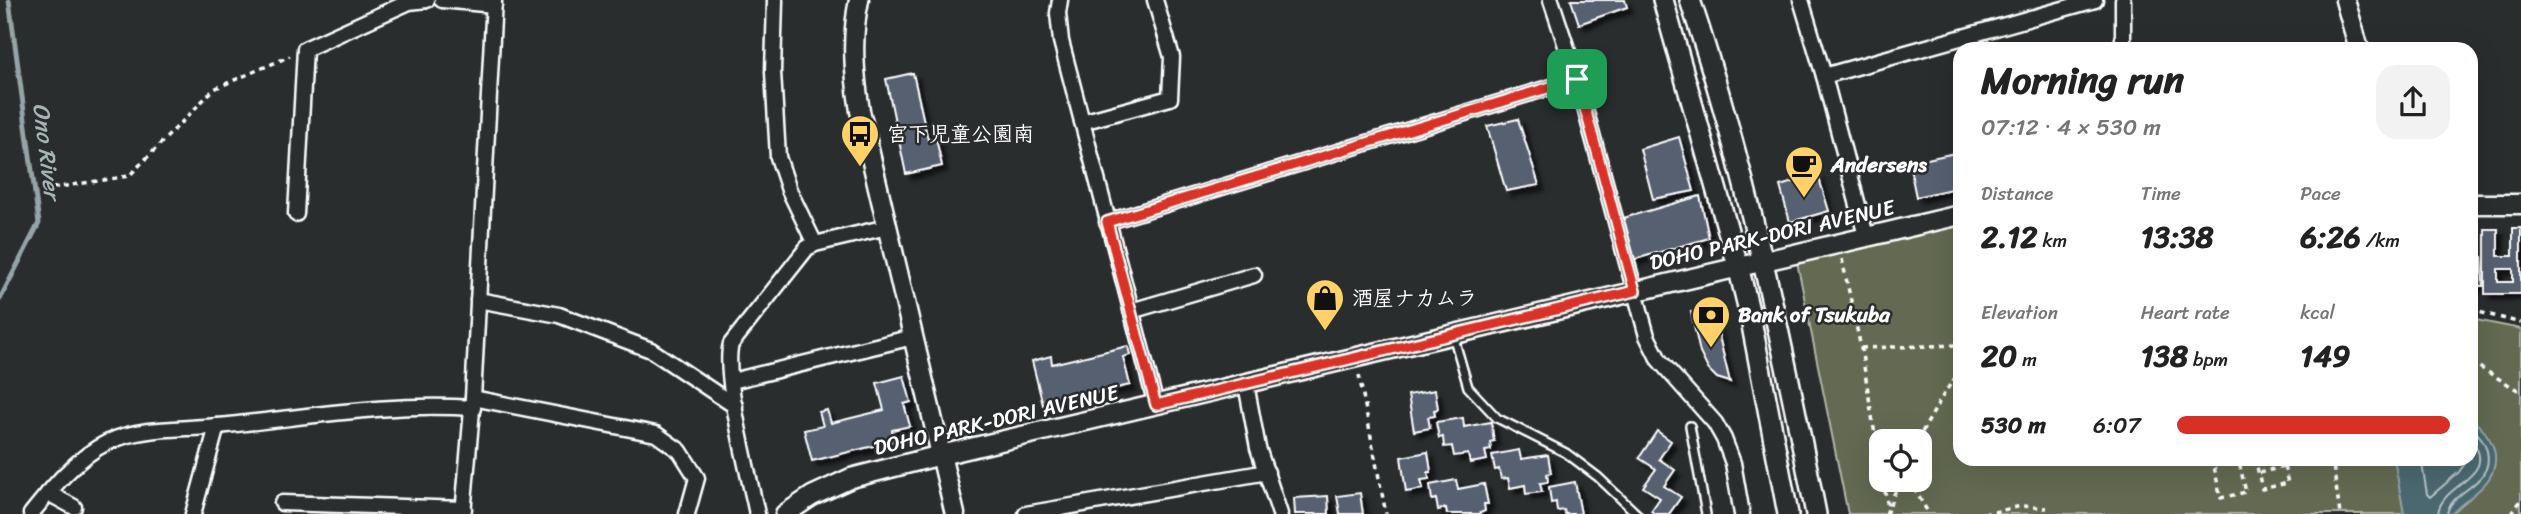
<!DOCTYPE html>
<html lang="en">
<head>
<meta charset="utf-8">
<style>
	body { margin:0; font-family:Sriracha,"Klee One",sans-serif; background:#f2f2f2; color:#222; height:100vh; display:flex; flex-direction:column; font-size:26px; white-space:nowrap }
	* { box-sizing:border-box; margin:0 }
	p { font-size:23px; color:#767676 }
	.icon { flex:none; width:38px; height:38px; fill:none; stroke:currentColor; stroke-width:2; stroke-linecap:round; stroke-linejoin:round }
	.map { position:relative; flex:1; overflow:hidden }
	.details { position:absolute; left:1953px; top:42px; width:525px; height:424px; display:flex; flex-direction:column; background:#fff; border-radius:21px; box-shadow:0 7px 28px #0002 }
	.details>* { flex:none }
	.fabs { position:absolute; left:1869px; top:429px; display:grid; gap:14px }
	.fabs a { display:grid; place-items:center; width:63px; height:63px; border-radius:14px; background:#fff; box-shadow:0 7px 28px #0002; font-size:35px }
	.pin { position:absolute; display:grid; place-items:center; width:60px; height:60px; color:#fff; margin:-30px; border-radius:14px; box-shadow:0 4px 10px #0006 }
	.round { display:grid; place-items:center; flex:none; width:74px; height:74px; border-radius:21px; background:#f2f2f2 }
	.summary { display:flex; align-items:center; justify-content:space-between; height:119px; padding:0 28px }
	h1 { font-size:38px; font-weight:800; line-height:52px }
	.stats { display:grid; grid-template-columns:repeat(3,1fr); gap:10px; height:119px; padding:7px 28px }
	.stats div { display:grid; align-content:center }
	.stats b { font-size:30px; font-weight:800 }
	.stats small { font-size:19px; font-weight:400 }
	.stats p { font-size:19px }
	ul { padding:0 28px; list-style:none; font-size:23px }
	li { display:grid; grid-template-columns:112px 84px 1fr; align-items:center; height:52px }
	li i { height:18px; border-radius:9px; background:#d93025 }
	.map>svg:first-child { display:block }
</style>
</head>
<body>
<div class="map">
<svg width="2521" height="514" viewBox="0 0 2521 514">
	<defs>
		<filter id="shadow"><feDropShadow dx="5.5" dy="5.5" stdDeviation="2" flood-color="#0009"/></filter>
	</defs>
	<rect width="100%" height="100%" fill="#2a2d2e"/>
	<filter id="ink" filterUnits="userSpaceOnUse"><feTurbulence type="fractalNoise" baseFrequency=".0143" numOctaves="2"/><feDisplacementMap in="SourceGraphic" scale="14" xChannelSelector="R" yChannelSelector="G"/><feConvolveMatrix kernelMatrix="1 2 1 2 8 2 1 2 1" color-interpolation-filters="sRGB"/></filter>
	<g filter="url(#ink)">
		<path fill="#636b51" stroke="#b1b5a8" stroke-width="2" fill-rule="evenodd" d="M1960 224V458H2471V319L2521 329V514H1848L1797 262ZM1881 441H1920V480H1881Z"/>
		<path fill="#4c6870" stroke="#94a4a9" stroke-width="2" d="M2471 419C2491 434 2504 457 2488 480 2478 494 2462 502 2452 514H2404L2394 459 2471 458Z"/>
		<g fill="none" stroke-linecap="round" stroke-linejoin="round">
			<g stroke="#b7c3c6" stroke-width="2">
				<path d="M2421 458 2427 494 2430 497 2459 472 2469 458"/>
				<path d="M2438 514C2440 483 2501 478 2471 439"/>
				<path d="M2447 514C2450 490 2495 485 2487 451 2485 441 2479 434 2471 428"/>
			</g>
			<path stroke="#94a4a9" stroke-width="5" d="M0 299 39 223 9 0"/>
		</g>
		<g fill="#566071" stroke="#fff" stroke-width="2" fill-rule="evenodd" filter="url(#shadow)">
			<path d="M1571 0H1625L1627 7 1579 24Z"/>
			<path d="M913 73 928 140 936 138 942 166 906 174 886 79Z"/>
			<path d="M1518 119 1539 185 1506 191 1487 126Z"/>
			<path d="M1679 137 1694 191 1653 199 1640 149Z"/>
			<path d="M1955 153 1960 171V187L1916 197 1909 163Z"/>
			<path d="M1818 175 1829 211 1790 222 1780 186Z"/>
			<path d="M1700 196 1709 238 1632 260 1620 219Z"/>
			<path d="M2513 228H2521V294H2485V229H2498V256H2513ZM2498 269H2513V282H2498Z"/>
			<path d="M2471 257H2482L2483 286H2471Z"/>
			<path d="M1691 312H1701L1707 315 1717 328 1730 382 1717 378 1708 369 1700 353Z"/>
			<path d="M1128 346 1130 355 1123 357 1130 385 1043 405 1032 361 1051 356 1052 364Z"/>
			<path d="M904 376 911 402 904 404 910 426 892 430 894 441 812 461 804 430 823 426 819 412 827 410 831 423 884 410 877 383Z"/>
			<path d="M1435 390 1438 409 1434 410 1435 416 1428 417 1430 428 1414 431 1408 395Z"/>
			<path d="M1463 418 1464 427 1491 422 1494 441 1490 442 1491 450 1485 451 1487 460 1470 463 1468 454 1454 456 1452 446 1444 447 1443 437 1439 438 1436 422Z"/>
			<path d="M1657 431 1671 441 1659 459 1675 470 1664 486 1681 497 1669 514H1655L1651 511 1660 498 1643 487 1656 469 1639 458Z"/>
			<path d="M1519 450 1521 459 1548 455 1551 473 1547 474 1548 482 1540 483 1542 492 1526 494 1525 485 1510 488 1508 478 1501 479 1499 469 1495 470 1492 455Z"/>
			<path d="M1428 452 1431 472H1428L1429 479 1421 480 1423 489 1406 492 1401 457Z"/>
			<path d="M1456 480 1458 489 1484 484 1488 504H1484L1485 511 1478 514H1447L1446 508 1438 510 1436 499 1432 500 1430 485Z"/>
			<path d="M1575 482 1581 514H1565L1564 510 1557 511 1556 502 1551 503 1549 487Z"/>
			<path d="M1360 493 1363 514H1340L1337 496Z"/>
			<path d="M1328 496 1329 514H1295L1294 498Z"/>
		</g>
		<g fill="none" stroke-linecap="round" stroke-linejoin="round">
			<defs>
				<g id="service">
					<path d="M1453 335 1468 387 1497 418 1566 453 1598 477 1637 514"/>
					<path d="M1690 426 1706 514"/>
				</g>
				<g id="minor">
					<path d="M442 0 494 5"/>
					<path d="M775 0 773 72 778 157 789 190 815 244"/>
					<path d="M1060 0 1058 13 1061 41 1156 405"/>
					<path d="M1551 0 1577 79 1647 336 1659 360 1715 423 1724 439 1733 463 1742 514"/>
					<path d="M1801 0 1824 76 1866 236"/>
					<path d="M2123 0V49"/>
					<path d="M1824 76 2095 0"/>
					<path d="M1082 122 1170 98 1172 57 1155 0"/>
					<path d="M296 214 305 49 409 2 427 0"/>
					<path d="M1107 222 1577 79"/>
					<path d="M478 300 559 315 651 350 735 406"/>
					<path d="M1131 311 1254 275"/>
					<path d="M732 381 913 337"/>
					<path d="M1246 384 1258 448 1280 514"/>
					<path d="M473 398 656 434 680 451 697 478 687 514"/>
					<path d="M48 493 74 507"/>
					<path d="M282 503 464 509"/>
					<path d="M31 514C52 488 77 457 108 442 143 426 182 430 218 426 303 418 387 402 473 408"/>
					<path d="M193 514 217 426"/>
					<path d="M463 514 473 398 494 0"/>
					<path d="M757 514C750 480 722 372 731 344L807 248 815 244 887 227"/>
					<path d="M1026 514 1267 472"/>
				</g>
				<g id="tertiary">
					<path d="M859 0C851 38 854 73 860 111L955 514"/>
					<path d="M2345 0 2359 49"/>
					<path d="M2471 204H2521"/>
					<path d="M785 514 812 496 851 478 941 455 1960 215"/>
				</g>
				<g id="secondary">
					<path d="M1663 0 1738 266 1750 315 1788 514"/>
					<path d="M1690 0C1746 168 1782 341 1816 514"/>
				</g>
			</defs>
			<use href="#service" stroke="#fff" stroke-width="12"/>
			<use href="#minor" stroke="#fff" stroke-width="19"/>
			<use href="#tertiary" stroke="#fff" stroke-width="23"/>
			<use href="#secondary" stroke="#fff" stroke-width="24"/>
			<g stroke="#fff" stroke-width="3.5" stroke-dasharray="5 5" stroke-linecap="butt">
				<path d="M53 188 129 176 214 89 290 56"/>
				<path d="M1842 259 1861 348 1881 472"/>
				<path d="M2471 310 2521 323"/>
				<path d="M1861 348 1960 345"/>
				<path d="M2471 362 2521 392"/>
				<path d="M1359 375 1386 514"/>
				<path d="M1917 441 1945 392 1960 371"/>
				<path d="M2212 458 2221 498 2246 492 2238 458"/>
				<path d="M2255 458 2262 489 2288 483 2282 458"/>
				<path d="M2268 458 2271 470"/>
				<path d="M2332 458 2340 514"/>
				<path d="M2259 473 2284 467"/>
				<path d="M1883 480 1888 508"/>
				<path d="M1909 480 1929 514"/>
				<path d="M1886 514 1900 480"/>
				<path d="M1984 514 2022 506 2047 508"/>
				<path d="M2512 514 2521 500"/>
			</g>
			<use href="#service" stroke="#2a2d2e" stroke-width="7"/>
			<use href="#minor" stroke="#2a2d2e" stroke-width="14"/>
			<use href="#tertiary" stroke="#2a2d2e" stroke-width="18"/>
			<use href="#secondary" stroke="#2a2d2e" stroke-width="19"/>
		</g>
	</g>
	<g fill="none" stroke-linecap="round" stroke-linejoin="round" filter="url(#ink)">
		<defs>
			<path id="route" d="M1577 79 1635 291 1156 405 1107 222Z"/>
		</defs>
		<use href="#route" stroke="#fff" stroke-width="14"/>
		<use href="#route" stroke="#d93025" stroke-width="9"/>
	</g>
	<defs>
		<symbol id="bus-pin" viewBox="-11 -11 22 30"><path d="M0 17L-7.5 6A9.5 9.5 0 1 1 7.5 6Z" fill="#ffd166" stroke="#2a2d2e"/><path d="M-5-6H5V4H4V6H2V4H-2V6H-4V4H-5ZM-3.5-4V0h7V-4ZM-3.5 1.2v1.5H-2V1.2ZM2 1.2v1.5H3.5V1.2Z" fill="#111"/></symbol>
		<symbol id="cafe-pin" viewBox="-11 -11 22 30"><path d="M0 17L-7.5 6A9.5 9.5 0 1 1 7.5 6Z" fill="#ffd166" stroke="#2a2d2e"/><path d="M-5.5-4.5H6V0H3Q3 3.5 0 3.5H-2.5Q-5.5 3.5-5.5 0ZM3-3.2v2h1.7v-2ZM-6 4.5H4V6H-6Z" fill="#111"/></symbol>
		<symbol id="shop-pin" viewBox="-11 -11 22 30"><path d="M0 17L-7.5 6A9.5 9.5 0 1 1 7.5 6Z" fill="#ffd166" stroke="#2a2d2e"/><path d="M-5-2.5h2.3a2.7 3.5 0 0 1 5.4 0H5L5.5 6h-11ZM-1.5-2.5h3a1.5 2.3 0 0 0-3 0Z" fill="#111"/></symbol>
		<symbol id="bank-pin" viewBox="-11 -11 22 30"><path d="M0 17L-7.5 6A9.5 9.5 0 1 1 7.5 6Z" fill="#ffd166" stroke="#2a2d2e"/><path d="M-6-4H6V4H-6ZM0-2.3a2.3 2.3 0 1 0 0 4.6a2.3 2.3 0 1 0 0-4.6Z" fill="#111"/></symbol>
	</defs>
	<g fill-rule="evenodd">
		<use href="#bus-pin" x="838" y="112" width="44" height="60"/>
		<use href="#cafe-pin" x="1782" y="143" width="44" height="60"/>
		<use href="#shop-pin" x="1303" y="276" width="44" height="60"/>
		<use href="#bank-pin" x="1689" y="293" width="44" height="60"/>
	</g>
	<g text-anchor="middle" stroke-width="5" stroke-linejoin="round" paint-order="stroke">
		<g font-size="21" font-weight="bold" fill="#fff" stroke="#2a2d2e" text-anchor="start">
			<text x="887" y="141">宮下児童公園南</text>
			<text x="1831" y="172">Andersens</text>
			<text x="1352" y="305">酒屋ナカムラ</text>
			<text x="1738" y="322">Bank of Tsukuba</text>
		</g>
		<g font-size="21" fill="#fff" stroke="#2a2d2e">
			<text transform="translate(1772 235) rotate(-13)" y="7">DOHO PARK-DORI AVENUE</text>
			<text transform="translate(996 420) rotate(-13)" y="7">DOHO PARK-DORI AVENUE</text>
		</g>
		<g font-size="23" font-style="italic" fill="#a6b4b8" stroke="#2a2d2e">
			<text transform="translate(47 151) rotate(83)" y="8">Ono River</text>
		</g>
	</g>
</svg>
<div class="fabs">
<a><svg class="icon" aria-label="locate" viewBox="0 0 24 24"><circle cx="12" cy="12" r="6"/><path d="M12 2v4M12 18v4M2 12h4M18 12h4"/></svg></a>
</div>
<div class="pin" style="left:1577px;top:79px;background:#1e9e55"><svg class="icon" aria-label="arrive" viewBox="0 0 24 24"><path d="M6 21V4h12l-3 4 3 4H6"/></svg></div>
<section class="details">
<div class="summary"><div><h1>Morning run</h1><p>07:12 · 4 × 530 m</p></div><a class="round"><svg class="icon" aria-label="share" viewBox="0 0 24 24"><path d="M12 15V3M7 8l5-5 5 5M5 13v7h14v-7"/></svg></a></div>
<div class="stats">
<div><p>Distance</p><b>2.12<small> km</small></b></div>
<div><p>Time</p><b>13:38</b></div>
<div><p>Pace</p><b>6:26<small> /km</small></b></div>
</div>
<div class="stats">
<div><p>Elevation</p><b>20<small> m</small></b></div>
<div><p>Heart rate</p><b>138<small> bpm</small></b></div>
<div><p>kcal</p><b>149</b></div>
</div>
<ul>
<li><b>530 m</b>6:07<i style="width:100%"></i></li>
</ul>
</section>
</div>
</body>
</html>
